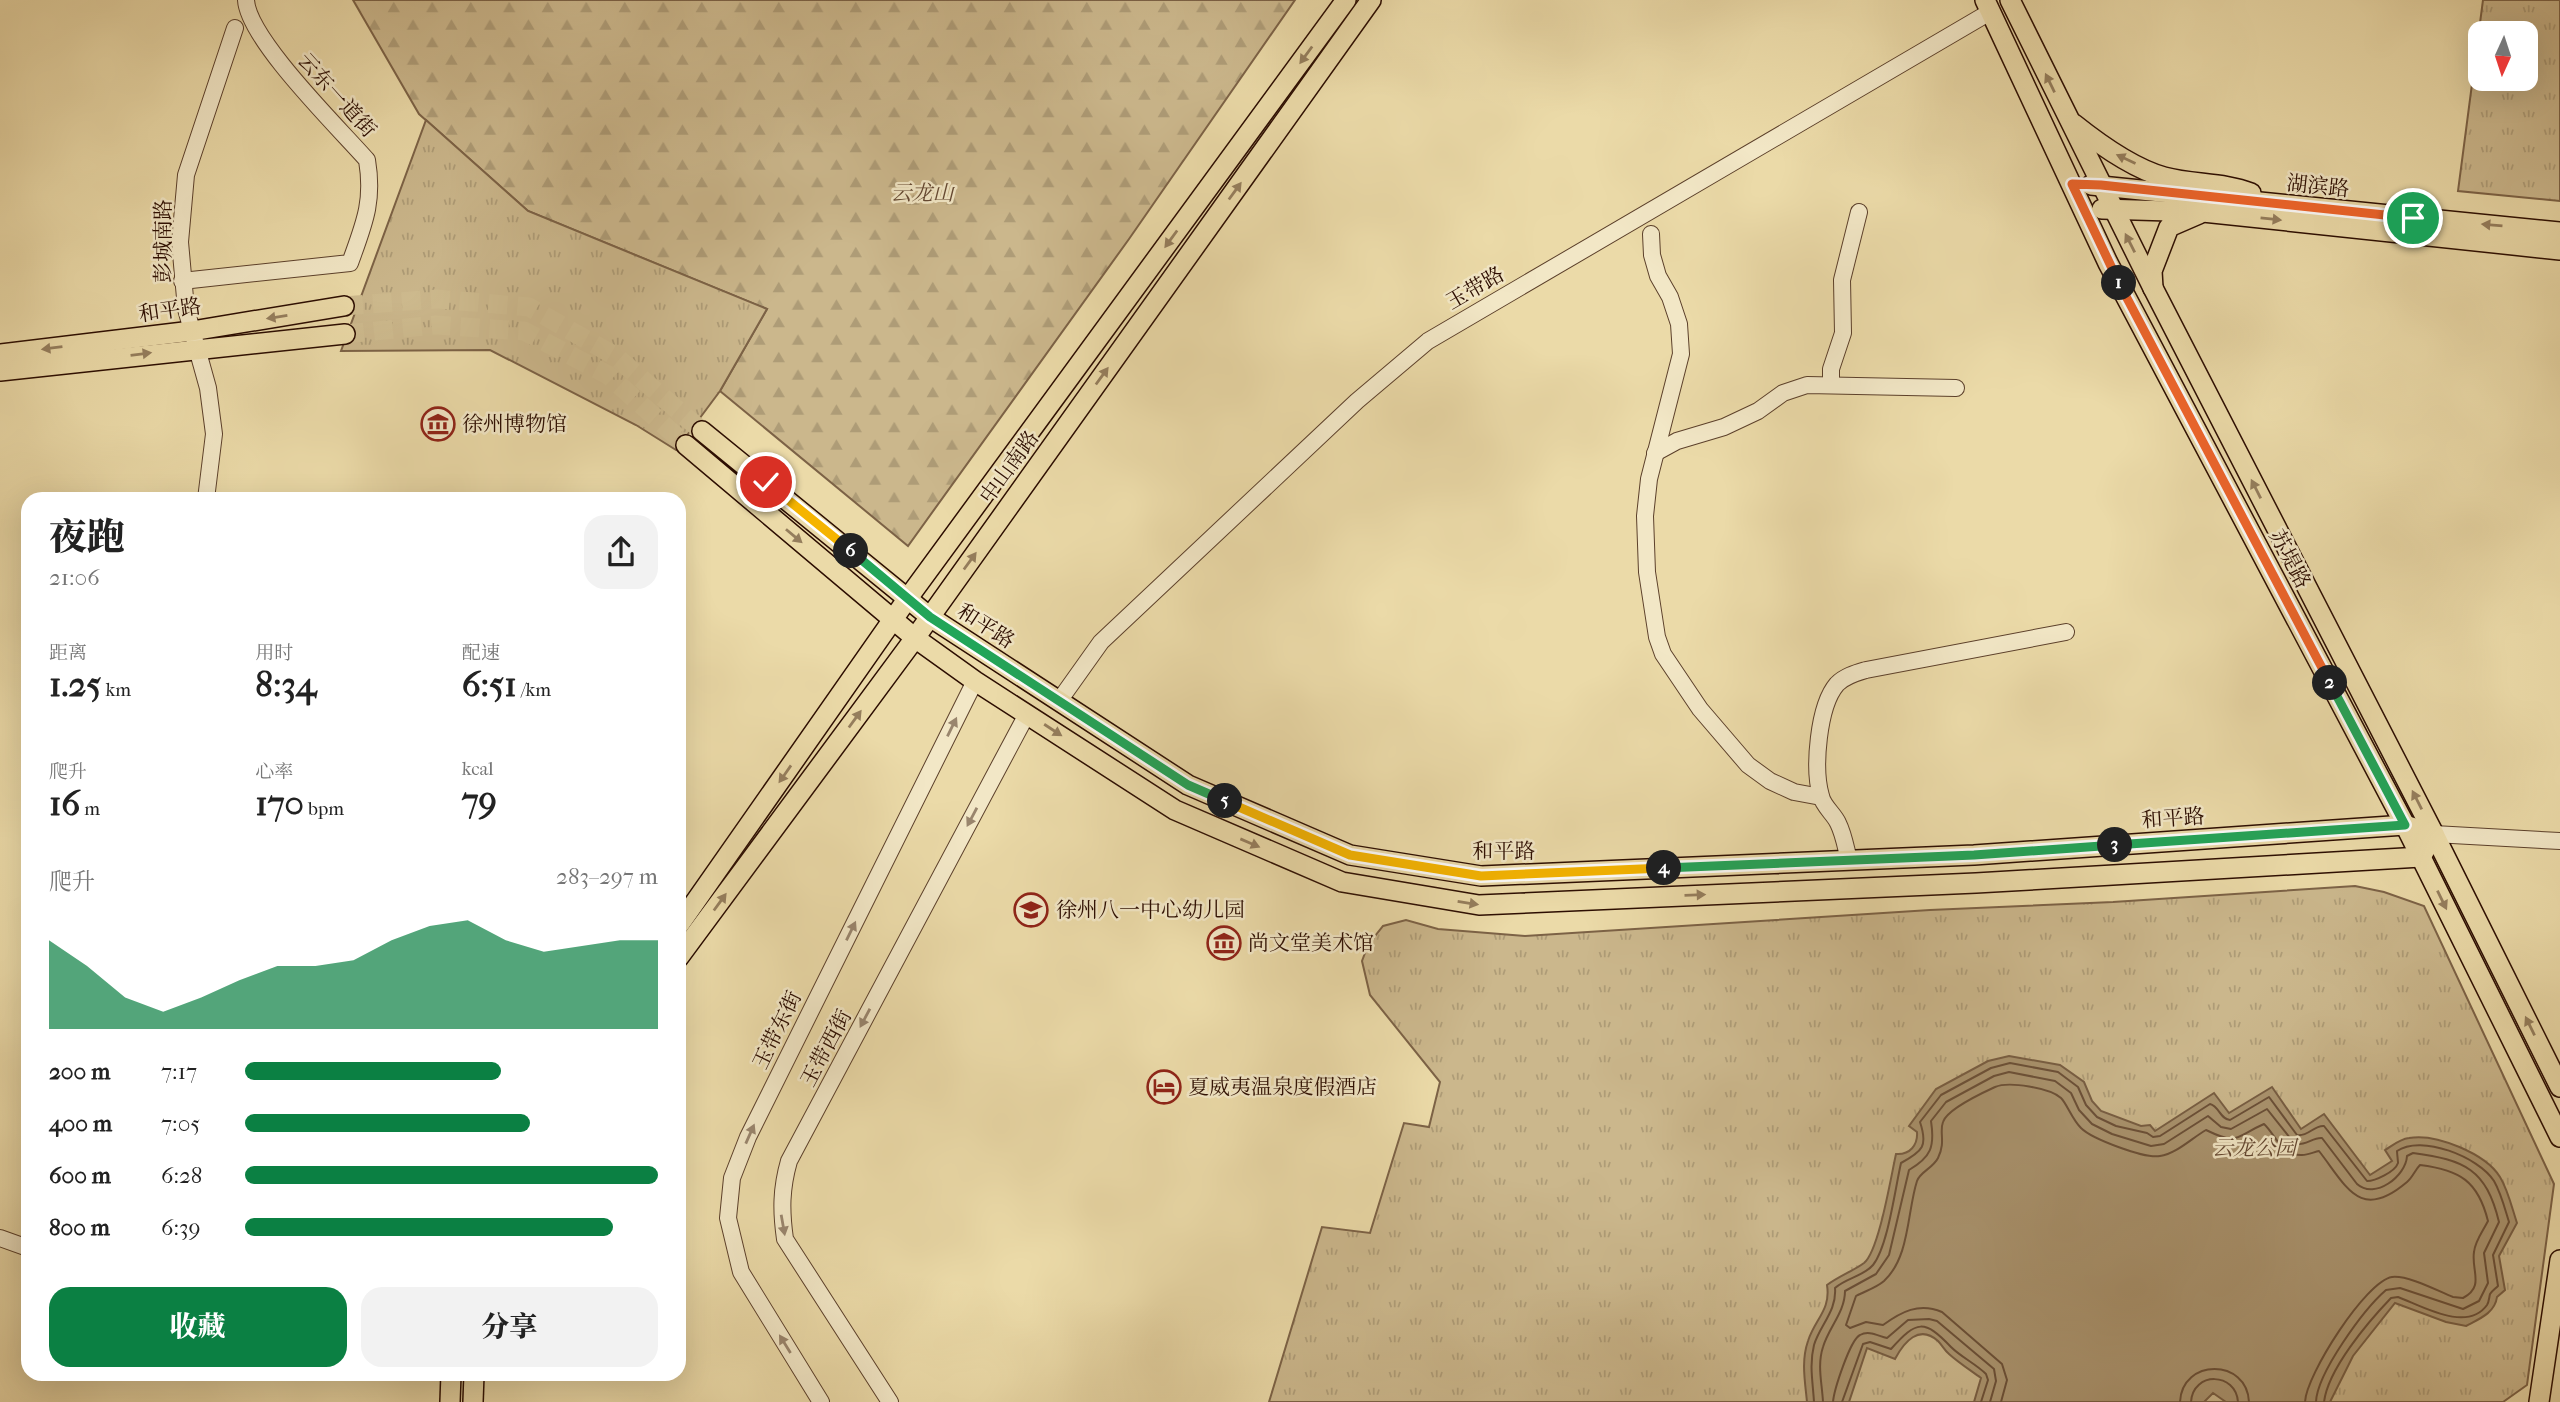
<!DOCTYPE html>
<html lang="zh">
<head>
<meta charset="utf-8">
<style>
	body { margin:0; font-family:"IM FELL French Canon","Noto Serif SC",serif; background:#f2f2f2; color:#222; height:100vh; display:flex; flex-direction:column; font-size:26px; white-space:nowrap }
	* { box-sizing:border-box; margin:0 }
	p { font-size:23px; color:#767676 }
	.icon { flex:none; width:38px; height:38px; fill:none; stroke:currentColor; stroke-width:2; stroke-linecap:round; stroke-linejoin:round }
	.map { position:relative; flex:1; overflow:hidden }
	.side { position:absolute; left:21px; top:492px; width:665px; height:889px; display:flex; flex-direction:column; background:#fff; border-radius:21px; box-shadow:0 7px 28px #0002 }
	.side>* { flex:none }
	.needle { width:46px; rotate:183deg }
	.buttons { position:absolute; left:2468px; top:21px; display:grid; gap:14px }
	.buttons a { display:grid; place-items:center; width:70px; height:70px; border-radius:14px; background:#fff; box-shadow:0 7px 28px #0002; font-size:35px }
	.pin { position:absolute; display:grid; place-items:center; width:60px; height:60px; color:#fff; margin:-30px; border:4px solid #fff; border-radius:50%; box-shadow:0 2px 7px #0007 }
	.km { position:absolute; width:35px; height:35px; margin:-18px; border-radius:50%; background:#222; color:#fff; font-size:19px; line-height:35px; text-align:center }
	.round { display:grid; place-items:center; flex:none; width:74px; height:74px; border-radius:21px; background:#f2f2f2 }
	.overview { display:flex; align-items:center; justify-content:space-between; height:119px; padding:0 28px }
	h1 { font-size:38px; font-weight:800; line-height:52px }
	.metrics { display:grid; grid-template-columns:repeat(3,1fr); gap:10px; height:119px; padding:7px 28px }
	.metrics div { display:grid; align-content:center }
	.metrics b { font-size:35px; font-weight:800 }
	.metrics small { font-size:19px; font-weight:400 }
	.metrics p { font-size:19px }
	.chart { height:196px; padding:14px 28px }
	.chart p { display:flex; justify-content:space-between }
	.chart svg { width:100%; height:126px; margin-top:7px; fill:#0b8043; opacity:.7 }
	.button { display:flex; gap:14px; margin-top:auto; padding:14px 28px }
	.button a { flex:1; height:80px; border-radius:21px; background:#0b8043; color:#fff; font-size:28px; font-weight:800; line-height:80px; text-align:center }
	.button a+a { background:#f2f2f2; color:#222 }
	ul { padding:0 28px; list-style:none; font-size:23px }
	li { display:grid; grid-template-columns:112px 84px 1fr; align-items:center; height:52px }
	li i { height:18px; border-radius:9px; background:#0b8043 }
	.map>svg:first-child { display:block }
</style>
</head>
<body>
<div class="map">
<svg width="2560" height="1402" viewBox="0 0 2560 1402">
	<defs>
		<pattern id="forest-firs" width="22" height="20" patternUnits="userSpaceOnUse" patternTransform="scale(1.75)"><rect width="22" height="20" fill="#cbb78c"/><path d="M5 1l3.5 6h-7zM16 11l3.5 6h-7z" fill="#ae9c77"/></pattern>
		<pattern id="park-tufts" width="24" height="20" patternUnits="userSpaceOnUse" patternTransform="scale(1.75)"><rect width="24" height="20" fill="#cbb78c"/><path d="M3 7l-1-3M5 7V3M7 7l1-3M15 17l-1-3M17 17v-4M19 17l1-3" fill="none" stroke="#ae9c77"/></pattern>
	</defs>
	<rect width="100%" height="100%" fill="#ebdaa8"/>
	<filter id="stains"><feTurbulence type="fractalNoise" baseFrequency=".00286" numOctaves="4"/><feColorMatrix values="0 0 0 0 .2 0 0 0 0 .09 0 0 0 0 .02 0 0 0 .5 -.17"/></filter>
	<radialGradient id="worn" r=".72"><stop offset=".6" stop-color="#630" stop-opacity="0"/><stop offset="1" stop-color="#630" stop-opacity=".3"/></radialGradient>
	<path fill="url(#forest-firs)" stroke="#7c6246" stroke-width="2" d="M353 0H1295L1129 239 908 546 720 391 767 309 528 211 419 114Z"/>
	<g fill="url(#park-tufts)" stroke="#7c6246" stroke-width="2" fill-rule="evenodd">
		<path d="M2483 0H2560V201L2458 191ZM2480 33H2525V79H2480Z"/>
		<path d="M426 120 528 211 767 309 720 391 676 450 636 425 490 350 341 351Z"/>
		<path d="M2355 886 2384 892 2424 906 2554 1184 2527 1385 2503 1402H1269L1322 1227 1370 1233 1404 1123 1429 1127 1440 1082 1370 995 1362 961 1368 945 1383 926 1406 920 1438 929 1525 936 1930 910 2113 902Z"/>
	</g>
	<path fill="#aa946f" stroke="#785e43" stroke-width="2" d="M2009 1056 2060 1065 2084 1082 2092 1101 2101 1111 2141 1126 2150 1125 2155 1131 2214 1093 2229 1113 2272 1087 2301 1129 2324 1114 2370 1175 2392 1161 2385 1150C2393 1145 2400 1139 2409 1138 2436 1133 2486 1154 2500 1177 2508 1190 2512 1208 2517 1223L2499 1256 2505 1290 2497 1297C2495 1313 2479 1319 2466 1326L2446 1322 2395 1303 2353 1356 2330 1402H2226L2213 1393 2204 1402H1974L1981 1378C1970 1370 1959 1363 1949 1354 1944 1350 1942 1345 1938 1341 1919 1324 1904 1342 1895 1359L1867 1348 1849 1402H1807C1805 1381 1801 1361 1808 1341 1815 1319 1831 1310 1827 1285 1839 1276 1853 1271 1864 1263 1879 1251 1891 1176 1896 1154 1910 1155 1918 1145 1917 1132L1909 1126 1936 1089 1988 1061Z"/>
	<g fill="none" stroke-linecap="round" stroke-linejoin="round">
		<g stroke="#6b5038" stroke-width="2">
			<path d="M1814 1402C1813 1383 1809 1365 1814 1345 1820 1325 1837 1311 1835 1288 1846 1278 1864 1276 1873 1265 1888 1246 1895 1189 1901 1163 1923 1151 1928 1146 1920 1122L1941 1095 1991 1068 2010 1063 2058 1072 2078 1087 2086 1105 2097 1117 2116 1126 2147 1133 2153 1137 2160 1136 2210 1104C2219 1106 2220 1119 2230 1120L2269 1097 2297 1135C2308 1137 2314 1125 2324 1126L2367 1181C2375 1181 2395 1172 2398 1163 2398 1161 2397 1153 2397 1151 2421 1134 2479 1157 2494 1181 2501 1193 2505 1209 2509 1222L2493 1255 2498 1286C2495 1289 2492 1291 2490 1294 2489 1298 2489 1302 2487 1305 2467 1333 2422 1306 2398 1297L2391 1298C2368 1322 2328 1369 2324 1402"/>
			<path d="M1823 1402C1822 1383 1817 1365 1823 1347 1829 1327 1845 1312 1845 1291L1876 1274 1889 1255 1909 1170C1931 1157 1935 1147 1931 1121L1946 1102 1994 1076 2009 1072 2055 1081 2071 1093 2079 1110 2092 1124 2112 1134 2151 1146 2164 1144 2208 1116 2221 1127 2231 1129 2267 1109 2294 1143C2306 1147 2312 1137 2322 1138L2357 1184C2375 1200 2406 1176 2407 1156L2413 1153C2465 1160 2486 1169 2499 1222L2484 1253 2488 1283 2479 1301 2463 1309 2400 1288 2386 1290C2364 1309 2317 1373 2316 1402"/>
			<path d="M1833 1402C1834 1390 1850 1340 1860 1335 1869 1330 1878 1336 1887 1338L1908 1320 1929 1319 1937 1321 1994 1369 1996 1381 1990 1402"/>
			<path d="M1842 1402 1863 1344 1870 1342 1891 1349C1917 1320 1924 1319 1951 1347 1961 1357 1976 1364 1986 1374L1988 1380 1981 1402"/>
			<path d="M2001 1402 2007 1380 2002 1364 1942 1312C1919 1302 1901 1312 1883 1325L1866 1322 1850 1328 1846 1325 1856 1296C1865 1291 1876 1288 1884 1281 1910 1257 1907 1212 1917 1181 1920 1172 1933 1168 1938 1158 1946 1142 1939 1132 1943 1122 1947 1109 1982 1093 1995 1087 2009 1081 2050 1088 2061 1098 2067 1104 2072 1119 2081 1128 2092 1139 2145 1159 2160 1156 2176 1154 2192 1138 2206 1130 2239 1146 2234 1137 2264 1124 2276 1135 2281 1156 2302 1155 2308 1155 2314 1152 2319 1151 2347 1187 2360 1222 2407 1182 2413 1177 2415 1170 2420 1165 2460 1170 2478 1181 2488 1221 2483 1231 2475 1241 2474 1252 2471 1271 2485 1286 2463 1298L2453 1297C2438 1291 2408 1275 2392 1277 2366 1281 2306 1375 2305 1402"/>
			<path d="M2180 1402C2182 1358 2247 1358 2249 1402"/>
			<path d="M2191 1402C2193 1371 2236 1372 2238 1402"/>
		</g>
		<g stroke="#cebb8f" stroke-width="19" stroke-dasharray="19 10" stroke-linecap="butt">
			<path d="M344 306 437 299 529 307 615 356 702 431"/>
			<path d="M345 334 435 325 524 331 608 375 686 445"/>
		</g>
		<defs>
			<g id="minor">
				<path d="M1651 234 1652 255 1658 276 1670 297 1679 324 1681 354 1649 479 1645 516 1647 572 1657 637 1663 654 1700 709 1748 765 1770 781 1794 792 1821 797"/>
				<path d="M182 281 350 263C364 224 374 202 367 160 338 127 248 39 246 0"/>
				<path d="M1831 384V369L1843 333 1842 280 1859 212"/>
				<path d="M1655 453 1677 441 1724 427 1758 411 1783 393 1807 385 1956 388"/>
				<path d="M206 499 214 434 208 388 186 309 180 242 186 175 235 28"/>
				<path d="M1059 701 1101 642 1357 401 1428 341 1990 12"/>
				<path d="M2434 834 2560 841"/>
				<path d="M1849 860C1846 849 1844 835 1838 823 1834 814 1823 806 1821 796 1813 769 1818 706 1837 684 1845 676 1856 673 1866 670L2066 632"/>
				<path d="M0 1238 28 1248"/>
				<path d="M821 1402 741 1272 728 1218 732 1178 748 1137 975 681"/>
				<path d="M890 1402 785 1239C781 1211 781 1189 789 1161L1027 714"/>
			</g>
			<g id="major">
				<path d="M1985 0 2108 263 2405 825 2560 1137"/>
				<path d="M2010 0 2153 288 2434 834 2560 1087"/>
				<path d="M2074 124C2099 144 2132 168 2164 177 2193 185 2223 182 2251 193"/>
				<path d="M2091 185 2560 232"/>
				<path d="M2102 209 2203 212 2560 250"/>
				<path d="M2153 288 2152 271 2169 227 2199 214"/>
				<path d="M0 354 192 331 344 306"/>
				<path d="M0 371 345 334"/>
				<path d="M686 445 915 638 975 681 1175 810 1342 882 1479 905 1976 883 2421 857 2434 834 2405 825 1974 855 1481 876 1350 855 1188 785 930 617 702 431"/>
				<path d="M679 925 908 598 1346 0"/>
				<path d="M679 957 915 638 1371 0"/>
				<path d="M450 1402 451 1374"/>
				<path d="M473 1402 474 1374"/>
				<path d="M2539 1402 2560 1260"/>
			</g>
		</defs>
		<use href="#minor" stroke="#5c402b" stroke-width="18"/>
		<use href="#major" stroke="#2c0d01" stroke-width="22"/>
		<use href="#minor" stroke="#f2e7c6" stroke-width="16"/>
		<use href="#major" stroke="#ebdaa8" stroke-width="19"/>
	</g>
	<defs><path id="oneway-solid" d="M-6-.8H1V-3.2L6.5 0L1 3.2V.8H-6Z" transform="scale(1.75)"/></defs>
	<g fill="#957e5d">
		<use href="#oneway-solid" transform="translate(1306 55) rotate(126)"/>
		<use href="#oneway-solid" transform="translate(2050 83) rotate(-116)"/>
		<use href="#oneway-solid" transform="translate(2126 159) rotate(-155)"/>
		<use href="#oneway-solid" transform="translate(1235 191) rotate(-54)"/>
		<use href="#oneway-solid" transform="translate(2271 219) rotate(6)"/>
		<use href="#oneway-solid" transform="translate(2492 225) rotate(-175)"/>
		<use href="#oneway-solid" transform="translate(1171 239) rotate(126)"/>
		<use href="#oneway-solid" transform="translate(2130 243) rotate(-117)"/>
		<use href="#oneway-solid" transform="translate(277 317) rotate(171)"/>
		<use href="#oneway-solid" transform="translate(52 348) rotate(173)"/>
		<use href="#oneway-solid" transform="translate(141 354) rotate(-7)"/>
		<use href="#oneway-solid" transform="translate(1102 376) rotate(-54)"/>
		<use href="#oneway-solid" transform="translate(2256 489) rotate(-117)"/>
		<use href="#oneway-solid" transform="translate(794 536) rotate(40)"/>
		<use href="#oneway-solid" transform="translate(970 561) rotate(-54)"/>
		<use href="#oneway-solid" transform="translate(855 719) rotate(-54)"/>
		<use href="#oneway-solid" transform="translate(1053 730) rotate(33)"/>
		<use href="#oneway-solid" transform="translate(785 774) rotate(125)"/>
		<use href="#oneway-solid" transform="translate(2417 800) rotate(-117)"/>
		<use href="#oneway-solid" transform="translate(1250 843) rotate(23)"/>
		<use href="#oneway-solid" transform="translate(1695 895) rotate(-2)"/>
		<use href="#oneway-solid" transform="translate(2442 900) rotate(64)"/>
		<use href="#oneway-solid" transform="translate(720 902) rotate(-54)"/>
		<use href="#oneway-solid" transform="translate(1468 903) rotate(9)"/>
		<use href="#oneway-solid" transform="translate(2530 1026) rotate(-116)"/>
	</g>
	<g fill="#99856d">
		<use href="#oneway-solid" transform="translate(952 727) rotate(-64)"/>
		<use href="#oneway-solid" transform="translate(972 817) rotate(118)"/>
		<use href="#oneway-solid" transform="translate(851 931) rotate(-64)"/>
		<use href="#oneway-solid" transform="translate(865 1018) rotate(118)"/>
		<use href="#oneway-solid" transform="translate(750 1134) rotate(-66)"/>
		<use href="#oneway-solid" transform="translate(783 1225) rotate(80)"/>
		<use href="#oneway-solid" transform="translate(785 1344) rotate(-122)"/>
	</g>
	<g fill="none" stroke-linecap="round" stroke-linejoin="round">
		<defs>
			<path id="split-1" d="M2119 283 2072 184 2101 185 2413 218"/>
			<path id="split-2" d="M2119 283 2330 683"/>
			<path id="split-3" d="M2115 845 2405 825 2330 683"/>
			<path id="split-4" d="M1664 868 1974 855 2115 845"/>
			<path id="split-5" d="M1225 801 1350 855 1481 876 1664 868"/>
			<path id="split-6" d="M851 551 930 617 1188 785 1225 801"/>
			<path id="split-7" d="M766 482 851 551"/>
		</defs>
		<use href="#split-1" stroke="#fff" stroke-width="14"/>
		<use href="#split-2" stroke="#fff" stroke-width="14"/>
		<use href="#split-3" stroke="#fff" stroke-width="14"/>
		<use href="#split-4" stroke="#fff" stroke-width="14"/>
		<use href="#split-5" stroke="#fff" stroke-width="14"/>
		<use href="#split-6" stroke="#fff" stroke-width="14"/>
		<use href="#split-7" stroke="#fff" stroke-width="14"/>
		<use href="#split-1" stroke="#f0652b" stroke-width="9"/>
		<use href="#split-2" stroke="#f0652b" stroke-width="9"/>
		<use href="#split-3" stroke="#22a559" stroke-width="9"/>
		<use href="#split-4" stroke="#22a559" stroke-width="9"/>
		<use href="#split-5" stroke="#f5b400" stroke-width="9"/>
		<use href="#split-6" stroke="#22a559" stroke-width="9"/>
		<use href="#split-7" stroke="#f5b400" stroke-width="9"/>
	</g>
	<defs>
		<symbol id="museum-ring" viewBox="-11 -11 22 22"><circle r="9.5" fill="#f2e7c6" stroke="#8f2418" stroke-width="1.5"/><path d="M0-6L6-3V-2H-6V-3ZM-5-1h2V3h-2ZM-1-1h2V3h-2ZM3-1h2V3H3ZM-6 4H6V6H-6Z" fill="#8f2418"/></symbol>
		<symbol id="school-ring" viewBox="-11 -11 22 22"><circle r="9.5" fill="#f2e7c6" stroke="#8f2418" stroke-width="1.5"/><path d="M0-5L7-2L0 1L-7-2ZM-4 1L0 2.5L4 1V4Q0 6-4 4Z" fill="#8f2418"/></symbol>
		<symbol id="hotel-ring" viewBox="-11 -11 22 22"><circle r="9.5" fill="#f2e7c6" stroke="#8f2418" stroke-width="1.5"/><path d="M-6-4.5h1.5V1H6V5H4.5V3h-9V5H-6ZM-4 0a1.8 1.8 0 1 1 3.6 0ZM.5 0V-2.5h3Q6-2.5 6 0Z" fill="#8f2418"/></symbol>
	</defs>
	<g fill-rule="evenodd">
		<use href="#museum-ring" x="419" y="405" width="38" height="38"/>
		<use href="#school-ring" x="1012" y="891" width="38" height="38"/>
		<use href="#museum-ring" x="1205" y="924" width="38" height="38"/>
		<use href="#hotel-ring" x="1145" y="1068" width="38" height="38"/>
	</g>
	<g text-anchor="middle" stroke-width="5" stroke-linejoin="round" paint-order="stroke">
		<g font-size="21" fill="#2c0d01" stroke="#f2e7c6">
			<text transform="translate(337 95) rotate(48)" y="7">云东一道街</text>
			<text transform="translate(2318 186) rotate(6)" y="7">湖滨路</text>
			<text transform="translate(163 241) rotate(-90)" y="7">彭城南路</text>
			<text transform="translate(1475 288) rotate(-30)" y="7">玉带路</text>
			<text transform="translate(170 310) rotate(-8)" y="7">和平路</text>
			<text transform="translate(1009 467) rotate(-54)" y="7">中山南路</text>
			<text transform="translate(2290 559) rotate(62)" y="7">苏堤路</text>
			<text transform="translate(986 626) rotate(33)" y="7">和平路</text>
			<text transform="translate(2173 818) rotate(-4)" y="7">和平路</text>
			<text x="1504" y="858">和平路</text>
			<text transform="translate(777 1030) rotate(-64)" y="7">玉带东街</text>
			<text transform="translate(826 1048) rotate(-62)" y="7">玉带西街</text>
		</g>
		<g font-size="21" font-style="italic" fill="#644832" stroke="#f2e7c6">
			<text x="922" y="200">云龙山</text>
			<text x="2254" y="1155">云龙公园</text>
		</g>
		<g font-size="21" fill="#2c0d01" stroke="#f2e7c6" text-anchor="start">
			<text x="462" y="431">徐州博物馆</text>
			<text x="1056" y="917">徐州八一中心幼儿园</text>
			<text x="1248" y="950">尚文堂美术馆</text>
			<text x="1188" y="1094">夏威夷温泉度假酒店</text>
		</g>
	</g>
	<rect width="100%" height="100%" filter="url(#stains)"/>
	<rect width="100%" height="100%" fill="url(#worn)"/>
</svg>
<div class="buttons">
<a><svg class="needle" viewBox="-14 -14 28 28"><path d="M0-13l5 13h-10z" fill="#e53935"/><path d="M0 13l5-13h-10z" fill="#767676"/></svg></a>
</div>
<div class="pin" style="left:2413px;top:218px;background:#1e9e55"><svg class="icon" aria-label="arrive" viewBox="0 0 24 24"><path d="M6 21V4h12l-3 4 3 4H6"/></svg></div>
<div class="pin" style="left:766px;top:482px;background:#d93025"><svg class="icon" aria-label="check" viewBox="0 0 24 24"><path d="M5 12l5 5 9-10"/></svg></div>
<b class="km" style="left:2119px;top:283px">1</b>
<b class="km" style="left:2330px;top:683px">2</b>
<b class="km" style="left:2115px;top:845px">3</b>
<b class="km" style="left:1664px;top:868px">4</b>
<b class="km" style="left:1225px;top:801px">5</b>
<b class="km" style="left:851px;top:551px">6</b>
<section class="side">
<div class="overview"><div><h1>夜跑</h1><p>21:06</p></div><a class="round"><svg class="icon" aria-label="share" viewBox="0 0 24 24"><path d="M12 15V3M7 8l5-5 5 5M5 13v7h14v-7"/></svg></a></div>
<div class="metrics">
<div><p>距离</p><b>1.25<small> km</small></b></div>
<div><p>用时</p><b>8:34</b></div>
<div><p>配速</p><b>6:51<small> /km</small></b></div>
</div>
<div class="metrics">
<div><p>爬升</p><b>16<small> m</small></b></div>
<div><p>心率</p><b>170<small> bpm</small></b></div>
<div><p>kcal</p><b>79</b></div>
</div>
<div class="chart"><p><span>爬升</span>283–297 m</p>
<svg viewBox="0 0 160 44" preserveAspectRatio="none"><path d="M0 44V13L10 22L20 33L30 38L40 33L50 27L60 22L70 22L80 20L90 13L100 8L110 6L120 13L130 17L140 15L150 13L160 13V44z"/></svg>
</div>
<ul>
<li><b>200 m</b>7:17<i style="width:62%"></i></li>
<li><b>400 m</b>7:05<i style="width:69%"></i></li>
<li><b>600 m</b>6:28<i style="width:100%"></i></li>
<li><b>800 m</b>6:39<i style="width:89%"></i></li>
</ul>
<div class="button"><a>收藏</a><a>分享</a></div>
</section>
</div>
</body>
</html>
